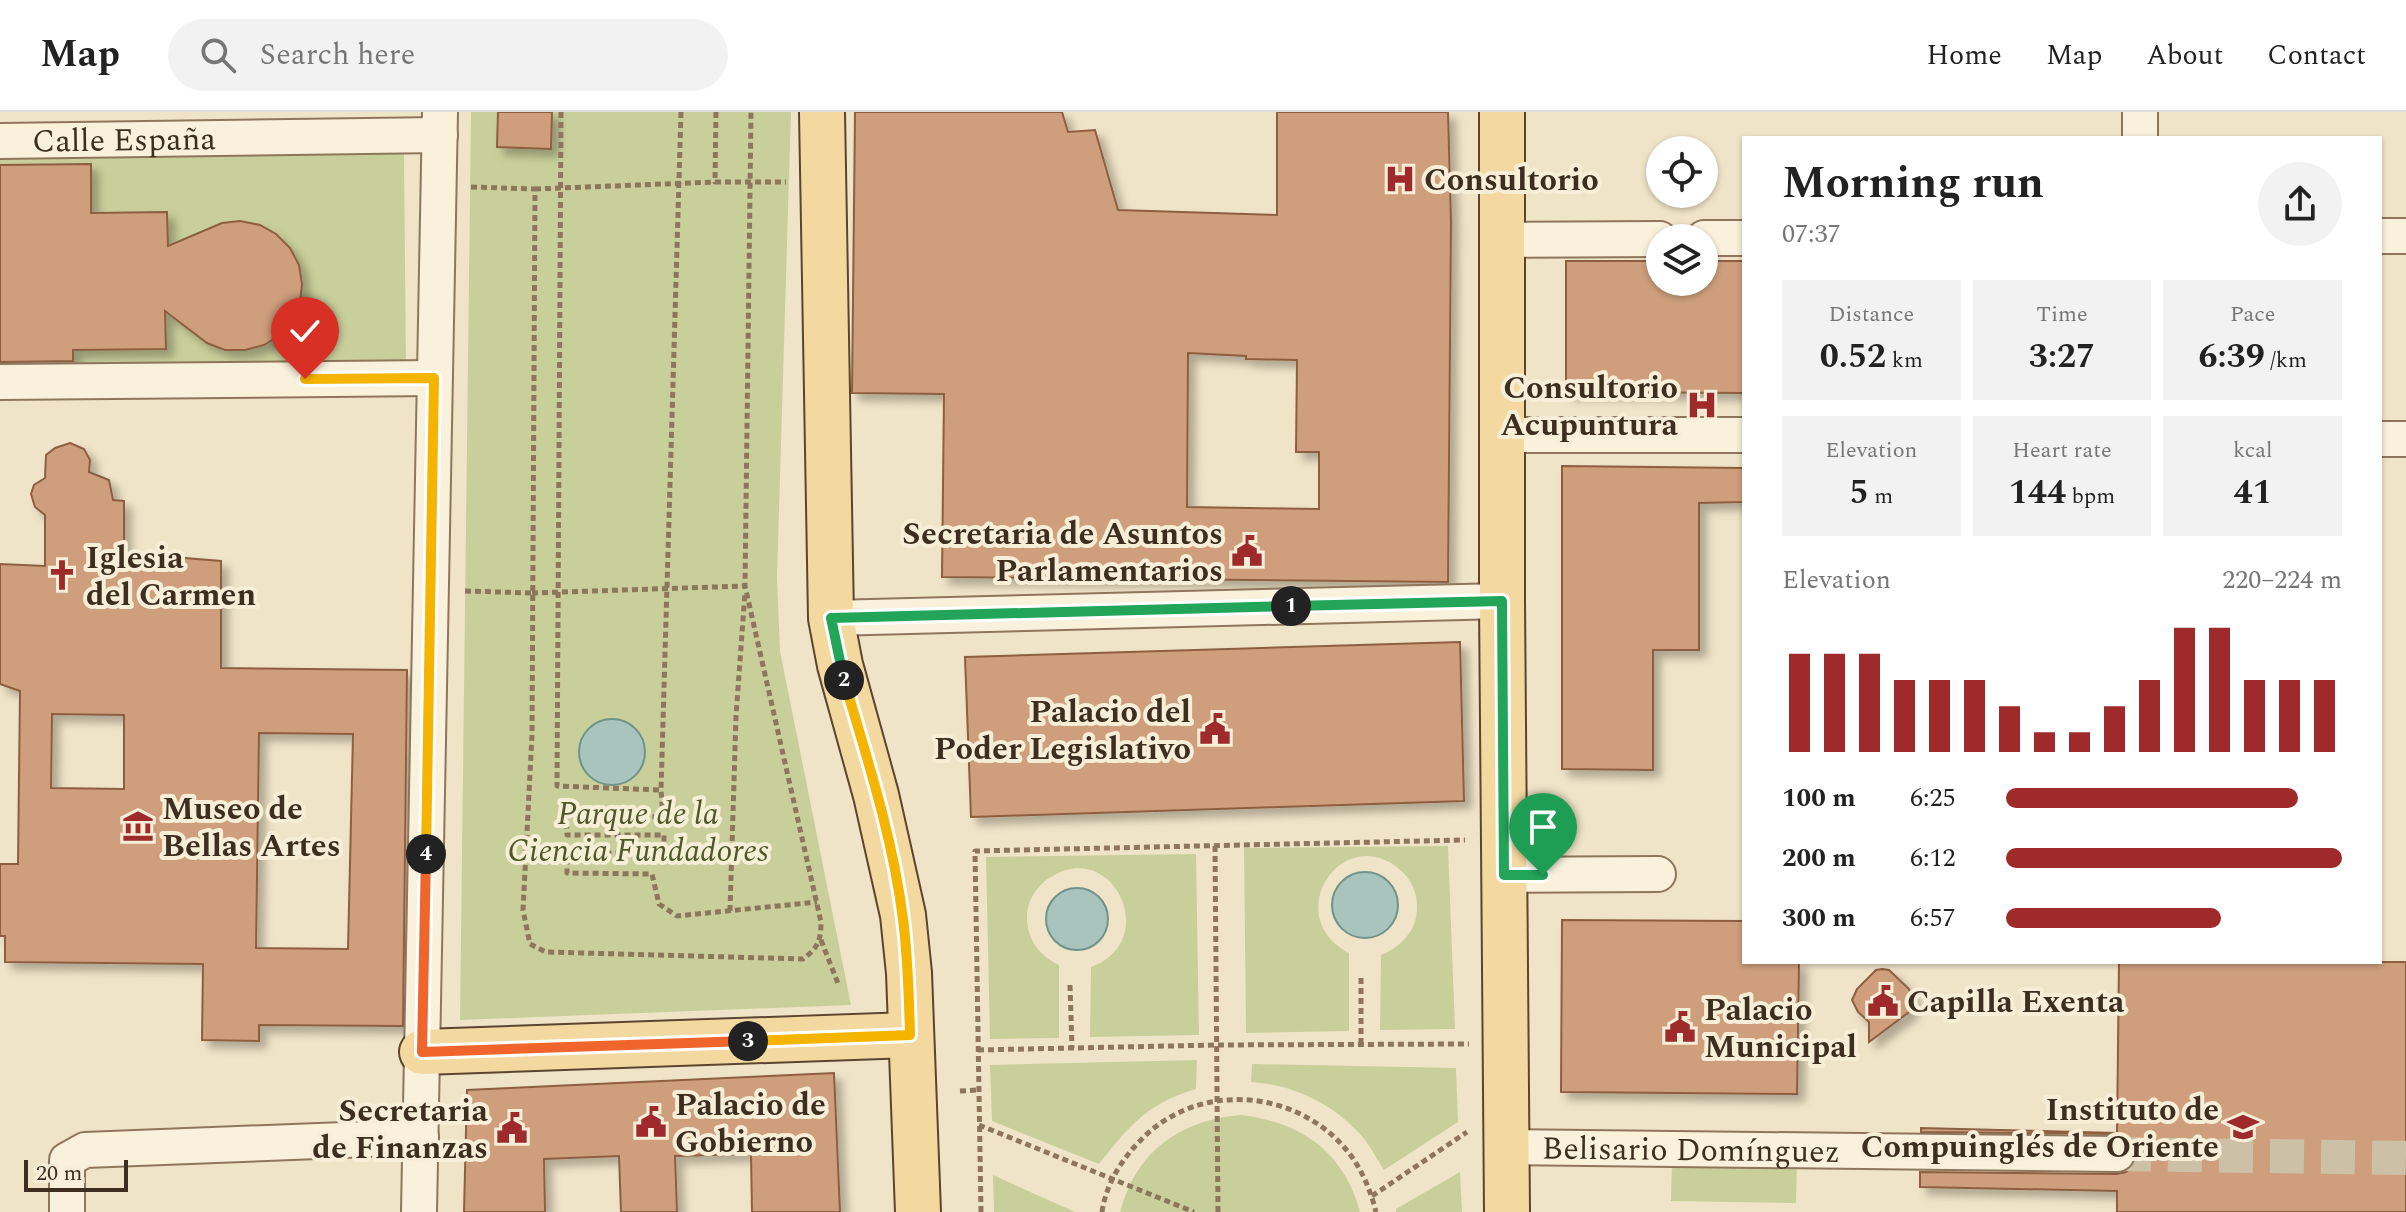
<!DOCTYPE html>
<html lang="en">
<head>
<meta charset="utf-8">
<style>
	body { margin:0; font-family:Spectral,serif; background:#f2f2f2; color:#222; height:100vh; display:flex; flex-direction:column; font-size:30px; white-space:nowrap }
	* { box-sizing:border-box; margin:0 }
	p { font-size:26px; color:#767676 }
	.icon { flex:none; width:44px; height:44px; fill:none; stroke:currentColor; stroke-width:2; stroke-linecap:round; stroke-linejoin:round }
	.map { position:relative; flex:1; overflow:hidden }
	.side { position:absolute; left:1742px; top:24px; width:640px; height:828px; display:flex; flex-direction:column; background:#fff; border-radius:0px; box-shadow:0 2px 6px #0004 }
	.side>* { flex:none }
	.controls { position:absolute; left:1646px; top:24px; display:grid; gap:16px }
	.controls a { display:grid; place-items:center; width:72px; height:72px; border-radius:50%; background:#fff; box-shadow:0 2px 6px #0004; font-size:40px }
	.scale { position:absolute; left:24px; bottom:20px; width:104px; box-sizing:border-box; padding-left:8px; border:4px solid #3d2e20; border-top:0; font-size:22px; line-height:28px; white-space:nowrap; color:#3d2e20; -webkit-text-stroke:6px #f7eed8; paint-order:stroke }
	.pin { position:absolute; display:grid; place-items:center; width:68px; height:68px; color:#fff; margin:-82px -34px; border-radius:50% 50% 50% 0; rotate:-45deg; box-shadow:0 0 8px #0007 }
	.pin .icon { rotate:45deg }
	.km { position:absolute; width:40px; height:40px; margin:-20px; border-radius:50%; background:#222; color:#fff; font-size:22px; line-height:40px; text-align:center }
	.round { display:grid; place-items:center; flex:none; width:84px; height:84px; border-radius:42px; background:#f2f2f2 }
	.headline { display:flex; align-items:center; justify-content:space-between; height:136px; padding:0 40px }
	h1 { font-size:44px; font-weight:700; line-height:60px }
	.figures { display:grid; grid-template-columns:repeat(3,1fr); gap:12px; height:136px; padding:8px 40px }
	.figures div { display:grid; align-content:center; border-radius:0px; background:#f2f2f2; text-align:center }
	.figures b { font-size:34px; font-weight:700 }
	.figures small { font-size:22px; font-weight:400 }
	.figures p { font-size:22px }
	.chart { height:224px; padding:16px 40px }
	.chart p { display:flex; justify-content:space-between }
	.chart svg { width:100%; height:144px; margin-top:8px; stroke:#9e2a2b; stroke-width:6 }
	ul { padding:0 40px; list-style:none; font-size:26px }
	li { display:grid; grid-template-columns:128px 96px 1fr; align-items:center; height:60px }
	li i { height:20px; border-radius:10px; background:#9e2a2b }
	header { display:flex; align-items:center; gap:48px; box-sizing:border-box; height:112px; padding:0 40px; background:#fff; border-bottom:2px solid #e0e0e0 }
	header strong { font-size:38px }
	nav { display:flex; gap:44px; margin-inline-start:auto; font-size:28px }
	.search { width:560px; height:72px; background:#f2f2f2; display:flex; align-items:center; gap:20px; box-sizing:border-box; padding:0 28px; border-radius:44px; color:#767676; font-size:30px }
	.map>svg:first-child { display:block }
</style>
</head>
<body>
<header>
<strong>Map</strong>
<div class="search"><svg class="icon" aria-label="search" viewBox="0 0 24 24"><circle cx="10" cy="10" r="6"/><path d="M15 15l6 6"/></svg>Search here</div>
<nav><a>Home</a><a>Map</a><a>About</a><a>Contact</a></nav>
</header>
<div class="map">
<svg width="2406" height="1100" viewBox="0 0 2406 1100">
	<defs>
		<filter id="shadow"><feDropShadow dx="7" dy="7" stdDeviation="4" flood-color="#0004"/></filter>
	</defs>
	<rect width="100%" height="100%" fill="#f0e4c8"/>
	<g fill="#c9cf9b">
		<path d="M471 0H791L777 465 780 539 851 893 460 908Z"/>
		<path d="M404 41 406 256 0 259V44Z"/>
		<path d="M1448 734 1455 917 1380 918 1381 843C1400 835 1416 820 1417 798 1418 781 1411 766 1398 756 1341 711 1280 805 1349 841V919L1246 921 1244 736Z"/>
		<path d="M1196 742 1199 923 1090 925 1091 855C1162 829 1113 726 1051 765 1037 773 1027 789 1027 805 1027 828 1040 844 1059 853V926L990 927 986 745Z"/>
		<path d="M1197 948 1196 977C1148 991 1129 1014 1099 1052L992 1009 990 953Z"/>
		<path d="M1252 952 1456 956 1458 1010 1384 1058C1376 1046 1369 1031 1359 1021 1332 991 1291 972 1251 970Z"/>
		<path d="M1241 1003C1301 1010 1344 1040 1360 1100H1120C1136 1039 1180 1008 1241 1003Z"/>
		<path d="M1672 1046 1797 1048 1796 1091 1671 1089Z"/>
		<path d="M1460 1060 1462 1100H1396V1097Z"/>
		<path d="M993 1063 1075 1100H994Z"/>
	</g>
	<g fill="#a9c4bc" stroke="#6f938a" stroke-width="2">
		<circle cx="612" cy="640" r="33"/>
		<circle cx="1365" cy="793" r="33"/>
		<circle cx="1077" cy="807" r="31"/>
	</g>
	<g fill="#cf9f7d" stroke="#8d5f41" stroke-width="2" fill-rule="evenodd" filter="url(#shadow)">
		<path d="M498 0H552L551 37 497 35Z"/>
		<path d="M855 0H1062L1068 20 1095 18 1118 98 1277 103V0H1448L1451 110 1448 470 942 465 944 282 852 281ZM1188 241 1246 244V247L1297 248 1296 340H1319V397L1187 395Z"/>
		<path d="M91 52V101L167 100 168 134 222 111 240 109 260 113 276 122 290 136 299 153 302 172 300 191 292 208 280 223 264 233 245 238H225L207 231 165 199 166 237 73 238V249L0 250V53Z"/>
		<path d="M1566 149H1660V170H1704V149H1744V281L1566 280Z"/>
		<path d="M70 331 84 337 90 348 89 360 109 368 113 388 124 389V441L221 449V556L407 558 403 914 259 913V929L202 928 203 852 5 850V824H0V752H18L20 579 0 572V452L45 454V403L35 395 31 382 34 373 45 366 46 343 55 336ZM52 602 124 603V677L51 676ZM259 621 353 622 348 837 256 836Z"/>
		<path d="M1562 354 1744 356V390L1699 391V538H1653V658L1562 657Z"/>
		<path d="M1460 530 1464 689 971 705 965 545Z"/>
		<path d="M1562 808 1744 809V850H1799L1797 982 1561 980Z"/>
		<path d="M2119 850H2406V1100H2117V1079L1920 1075V1060L2117 1062 2126 1060 2134 1053 2137 1043 2135 1033 2128 1025 2118 1022 1921 1020V1016L2117 1021Z"/>
		<path d="M1882 857 1889 858 1909 877 1914 889 1909 900 1869 930V910L1858 900 1852 888 1857 877 1876 858Z"/>
		<path d="M834 961 840 1100H752L751 1042 675 1044 677 1100H621L619 1044 544 1047 545 1100H464L467 978Z"/>
	</g>
	<g fill="none" stroke-linecap="round" stroke-linejoin="round">
		<path stroke="#ccc0a6" stroke-width="34" stroke-dasharray="34 17" stroke-linecap="butt" d="M2117 1042 2406 1046"/>
		<defs>
			<g id="minor">
				<path d="M2140 26V0"/>
				<path id="s1" d="M0 29 440 23"/>
				<path d="M2380 124H2406"/>
				<path d="M1704 126H1744"/>
				<path d="M1504 128 1660 127"/>
				<path d="M0 270 434 266"/>
				<path d="M1503 323H1744"/>
				<path d="M2380 327H2406"/>
				<path d="M831 506 1502 489"/>
				<path d="M1504 763 1658 762"/>
				<path id="s2" d="M1505 1035 2117 1042"/>
				<path d="M67 1100V1048L85 1038 421 1025"/>
				<path d="M419 1100 440 0"/>
			</g>
			<g id="major">
				<path d="M822 0 831 506 840 553 876 683 903 803 909 861 918 1100"/>
				<path d="M1502 0V489L1507 1100"/>
				<path d="M422 940 910 923"/>
			</g>
		</defs>
		<use href="#minor" stroke="#8d765c" stroke-width="38"/>
		<use href="#major" stroke="#5b4430" stroke-width="48"/>
		<g stroke="#8d765c" stroke-width="5" stroke-dasharray="6 4" stroke-linecap="butt">
			<path d="M561 0 557 674 661 678"/>
			<path d="M681 0 661 678 663 705 566 703 567 723H664V741H567V761L652 762 659 792 677 804 817 790"/>
			<path d="M716 0 715 70H786"/>
			<path d="M471 75 535 77 532 623 523 798 530 832 546 840 803 847C818 836 821 828 821 810L745 474 751 0"/>
			<path d="M465 479 532 481"/>
			<path d="M1215 734 1218 1100"/>
			<path d="M730 799 736 604 745 480"/>
			<path d="M821 828 839 874"/>
			<path d="M1361 866V932"/>
			<path d="M1070 873 1072 936"/>
			<path d="M978 938 1216 933 1469 932"/>
			<path d="M960 979 978 978"/>
			<path d="M979 1013 1194 1100"/>
			<path d="M1372 1084 1467 1020"/>
			<path d="M981 1100 975 739 1465 728"/>
			<path d="M1102 1100C1106 1073 1120 1050 1138 1031 1193 970 1291 975 1344 1035 1360 1053 1370 1076 1376 1100"/>
		</g>
		<use href="#minor" stroke="#faf1dc" stroke-width="34"/>
		<use href="#major" stroke="#f3d9a0" stroke-width="44"/>
		<g stroke="#8d765c" stroke-width="5" stroke-dasharray="6 4" stroke-linecap="butt">
			<path d="M535 77 715 70"/>
			<path d="M532 481 745 474"/>
		</g>
	</g>
	<g fill="none" stroke-linecap="round" stroke-linejoin="round">
		<defs>
			<path id="split-1" d="M1291 494 1502 489 1504 763H1543"/>
			<path id="split-2" d="M844 568 831 506 1291 494"/>
			<path id="split-3" d="M748 929 910 923C909 884 908 845 903 807 893 726 867 646 844 568"/>
			<path id="split-4" d="M426 742 422 940 748 929"/>
			<path id="split-5" d="M305 267 434 266 426 742"/>
		</defs>
		<use href="#split-1" stroke="#fff" stroke-width="16"/>
		<use href="#split-2" stroke="#fff" stroke-width="16"/>
		<use href="#split-3" stroke="#fff" stroke-width="16"/>
		<use href="#split-4" stroke="#fff" stroke-width="16"/>
		<use href="#split-5" stroke="#fff" stroke-width="16"/>
		<use href="#split-1" stroke="#22a559" stroke-width="10"/>
		<use href="#split-2" stroke="#22a559" stroke-width="10"/>
		<use href="#split-3" stroke="#f5b400" stroke-width="10"/>
		<use href="#split-4" stroke="#f0652b" stroke-width="10"/>
		<use href="#split-5" stroke="#f5b400" stroke-width="10"/>
	</g>
	<defs>
		<symbol id="hospital-bare" viewBox="-9 -9 18 18"><path d="M-5-5h3v3.5h4V-5h3V5h-3V1.5h-4V5h-3Z" fill="#9e2a2b" stroke="#f7eed8" stroke-width="2.5" paint-order="stroke"/></symbol>
		<symbol id="civic-bare" viewBox="-9 -9 18 18"><path d="M-.6-6.5H3V-4.5H.6V-3L4-1V1h2V6H-6V1h2V-1L-.6-3ZM-1.2 2.5V6h2.4V2.5Z" fill="#9e2a2b" stroke="#f7eed8" stroke-width="2.5" paint-order="stroke"/></symbol>
		<symbol id="church-bare" viewBox="-9 -9 18 18"><path d="M-1.2-6h2.4v3.5h3.3v2.4h-3.3V6h-2.4V-.1h-3.3v-2.4h3.3Z" fill="#9e2a2b" stroke="#f7eed8" stroke-width="2.5" paint-order="stroke"/></symbol>
		<symbol id="museum-bare" viewBox="-9 -9 18 18"><path d="M0-6L6-3V-2H-6V-3ZM-5-1h2V3h-2ZM-1-1h2V3h-2ZM3-1h2V3H3ZM-6 4H6V6H-6Z" fill="#9e2a2b" stroke="#f7eed8" stroke-width="2.5" paint-order="stroke"/></symbol>
		<symbol id="university-bare" viewBox="-9 -9 18 18"><path d="M0-5L7-2L0 1L-7-2ZM-4 1L0 2.5L4 1V4Q0 6-4 4Z" fill="#9e2a2b" stroke="#f7eed8" stroke-width="2.5" paint-order="stroke"/></symbol>
	</defs>
	<g fill-rule="evenodd">
		<use href="#hospital-bare" x="1378" y="45" width="44" height="44"/>
		<use href="#hospital-bare" x="1680" y="271" width="44" height="44"/>
		<use href="#civic-bare" x="1225" y="417" width="44" height="44"/>
		<use href="#church-bare" x="40" y="441" width="44" height="44"/>
		<use href="#civic-bare" x="1193" y="595" width="44" height="44"/>
		<use href="#museum-bare" x="116" y="692" width="44" height="44"/>
		<use href="#civic-bare" x="1861" y="867" width="44" height="44"/>
		<use href="#civic-bare" x="1658" y="893" width="44" height="44"/>
		<use href="#civic-bare" x="629" y="988" width="44" height="44"/>
		<use href="#university-bare" x="2221" y="993" width="44" height="44"/>
		<use href="#civic-bare" x="490" y="994" width="44" height="44"/>
	</g>
	<g text-anchor="middle" stroke-width="8" stroke-linejoin="round" paint-order="stroke">
		<g font-size="32" fill="#3d2e20" stroke="#f7eed8">
			<text dy="11" stroke="none"><textPath href="#s1" startOffset="124">Calle España</textPath></text>
			<text dy="11" stroke="none"><textPath href="#s2" startOffset="186">Belisario Domínguez</textPath></text>
		</g>
		<g font-size="32" font-weight="bold" fill="#3d2e20" stroke="#f7eed8" text-anchor="start">
			<text x="1424" y="78">Consultorio</text>
			<text x="1678" y="286" text-anchor="end">Consultorio<tspan x="1678" dy="37">Acupuntura</tspan></text>
			<text x="1223" y="432" text-anchor="end">Secretaria de Asuntos<tspan x="1223" dy="37">Parlamentarios</tspan></text>
			<text x="86" y="456">Iglesia<tspan x="86" dy="37">del Carmen</tspan></text>
			<text x="1191" y="610" text-anchor="end">Palacio del<tspan x="1191" dy="37">Poder Legislativo</tspan></text>
			<text x="162" y="707">Museo de<tspan x="162" dy="37">Bellas Artes</tspan></text>
			<text x="1907" y="900">Capilla Exenta</text>
			<text x="1704" y="908">Palacio<tspan x="1704" dy="37">Municipal</tspan></text>
			<text x="675" y="1003">Palacio de<tspan x="675" dy="37">Gobierno</tspan></text>
			<text x="2219" y="1008" text-anchor="end">Instituto de<tspan x="2219" dy="37">Compuinglés de Oriente</tspan></text>
			<text x="488" y="1009" text-anchor="end">Secretaria<tspan x="488" dy="37">de Finanzas</tspan></text>
		</g>
		<g font-size="32" font-style="italic" fill="#4d5a26" stroke="#f7eed8">
			<text x="638" y="712">Parque de la<tspan x="638" dy="37">Ciencia Fundadores</tspan></text>
		</g>
	</g>
</svg>
<div class="controls">
<a><svg class="icon" aria-label="locate" viewBox="0 0 24 24"><circle cx="12" cy="12" r="6"/><path d="M12 2v4M12 18v4M2 12h4M18 12h4"/></svg></a>
<a><svg class="icon" aria-label="layers" viewBox="0 0 24 24"><path d="M12 4l9 5-9 5-9-5zM3 14l9 5 9-5"/></svg></a>
</div>
<div class="scale">20 m</div>
<div class="pin" style="left:1543px;top:763px;background:#1e9e55"><svg class="icon" aria-label="arrive" viewBox="0 0 24 24"><path d="M6 21V4h12l-3 4 3 4H6"/></svg></div>
<div class="pin" style="left:305px;top:267px;background:#d93025"><svg class="icon" aria-label="check" viewBox="0 0 24 24"><path d="M5 12l5 5 9-10"/></svg></div>
<b class="km" style="left:1291px;top:494px">1</b>
<b class="km" style="left:844px;top:568px">2</b>
<b class="km" style="left:748px;top:929px">3</b>
<b class="km" style="left:426px;top:742px">4</b>
<section class="side">
<div class="headline"><div><h1>Morning run</h1><p>07:37</p></div><a class="round"><svg class="icon" aria-label="share" viewBox="0 0 24 24"><path d="M12 15V3M7 8l5-5 5 5M5 13v7h14v-7"/></svg></a></div>
<div class="figures">
<div><p>Distance</p><b>0.52<small> km</small></b></div>
<div><p>Time</p><b>3:27</b></div>
<div><p>Pace</p><b>6:39<small> /km</small></b></div>
</div>
<div class="figures">
<div><p>Elevation</p><b>5<small> m</small></b></div>
<div><p>Heart rate</p><b>144<small> bpm</small></b></div>
<div><p>kcal</p><b>41</b></div>
</div>
<div class="chart"><p><span>Elevation</span>220–224 m</p>
<svg viewBox="0 0 160 44" preserveAspectRatio="none"><path d="M5 44V14M15 44V14M25 44V14M35 44V22M45 44V22M55 44V22M65 44V30M75 44V38M85 44V38M95 44V30M105 44V22M115 44V6M125 44V6M135 44V22M145 44V22M155 44V22"/></svg>
</div>
<ul>
<li><b>100 m</b>6:25<i style="width:87%"></i></li>
<li><b>200 m</b>6:12<i style="width:100%"></i></li>
<li><b>300 m</b>6:57<i style="width:64%"></i></li>
</ul>
</section>
</div>
</body>
</html>
